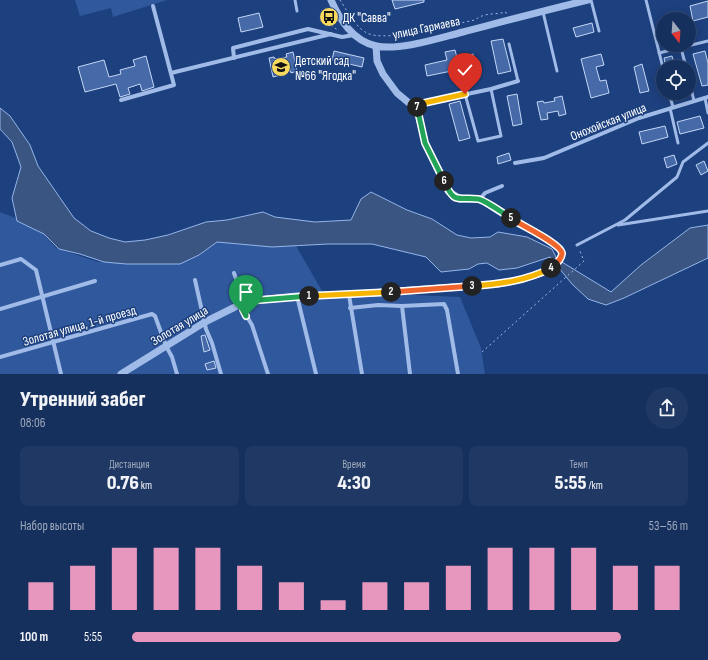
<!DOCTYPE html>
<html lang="ru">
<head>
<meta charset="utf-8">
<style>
	body { margin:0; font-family:"Sofia Sans Condensed",sans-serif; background:#1f3864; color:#f1f3f6; height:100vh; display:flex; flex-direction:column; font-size:15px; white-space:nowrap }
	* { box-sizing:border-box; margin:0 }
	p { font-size:13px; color:#9ea9bc }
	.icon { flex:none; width:22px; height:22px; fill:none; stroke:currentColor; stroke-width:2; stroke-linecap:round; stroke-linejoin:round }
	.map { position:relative; height:374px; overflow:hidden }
	.side { display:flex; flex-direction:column; background:#16305e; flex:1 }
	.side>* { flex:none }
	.needle { width:26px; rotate:163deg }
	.fabs { position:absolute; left:656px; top:12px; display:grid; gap:8px }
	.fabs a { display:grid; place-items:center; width:40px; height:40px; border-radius:50%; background:#16305e; box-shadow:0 2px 10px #0003,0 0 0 1px #354b73; font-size:20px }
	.pin { position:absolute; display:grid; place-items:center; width:34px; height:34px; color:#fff; margin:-41px -17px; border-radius:50% 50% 50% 0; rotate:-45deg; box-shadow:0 0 4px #0007 }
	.pin .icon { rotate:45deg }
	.km { position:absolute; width:20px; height:20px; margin:-10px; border-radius:50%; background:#222; color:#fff; font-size:11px; line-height:20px; text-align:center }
	.round { display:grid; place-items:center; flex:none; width:42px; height:42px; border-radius:21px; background:#1f3864 }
	.headline { display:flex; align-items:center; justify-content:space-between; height:68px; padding:0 20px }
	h1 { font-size:22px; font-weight:800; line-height:30px }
	.metrics { display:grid; grid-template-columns:repeat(3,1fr); gap:6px; height:68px; padding:4px 20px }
	.metrics div { display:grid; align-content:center; border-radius:8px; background:#1f3864; text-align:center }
	.metrics b { font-size:20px; font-weight:800 }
	.metrics small { font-size:11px; font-weight:400 }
	.metrics p { font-size:11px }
	.chart { height:112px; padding:8px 20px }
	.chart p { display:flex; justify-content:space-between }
	.chart svg { width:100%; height:72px; margin-top:4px; stroke:#e797bd; stroke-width:6 }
	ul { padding:0 20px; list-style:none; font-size:13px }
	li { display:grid; grid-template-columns:64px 48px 1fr; align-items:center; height:30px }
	li i { height:10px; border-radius:5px; background:#e797bd }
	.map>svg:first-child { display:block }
</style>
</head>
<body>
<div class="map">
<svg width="708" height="374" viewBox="0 0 708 374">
	<rect width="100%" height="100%" fill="#1d407e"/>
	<g fill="#30589c">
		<path d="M75 0H167L113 17 111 8 80 16Z"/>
		<path d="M0 212 36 226 56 248 98 262 183 259 209 243 236 240 295 244 322 291 460 297 481 348 485 374H0Z"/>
	</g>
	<path fill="#3b5583" stroke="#94b5ea" d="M0 108 10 116 30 145 38 166 74 218 91 231 109 238 125 242 145 240 168 235 206 222 227 220 263 212 275 217 315 222 351 220 361 199 371 192 407 210 432 219 457 235 471 238 490 237 498 232 527 237 552 249 557 259 611 292 641 265 690 228 708 225V258L624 298 606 305 588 299 572 284 550 257 517 268 499 270 487 263 478 264 469 269 441 272 426 257 372 244H328L272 247 217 242 199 255 180 264H126L104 262 80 254 59 249 44 234 17 221 12 198 21 167 12 142 0 129Z"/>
	<g fill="#4669a8" stroke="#c4d7f6">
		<path d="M392 0H424V2L395 9Z"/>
		<path d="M708 1V17L693 21 690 6Z"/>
		<path d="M259 13 263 27 241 32 238 18Z"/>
		<path d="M592 23 594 32 576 37 573 28Z"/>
		<path d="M503 39 511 71 498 74 491 41Z"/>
		<path d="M455 50 457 58 473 54 476 66 427 76 425 65 447 60 445 52Z"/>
		<path d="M334 51 364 58 362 67 332 60Z"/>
		<path d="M705 51 708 63V85L702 86 693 54Z"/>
		<path d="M293 52 297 71 291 73 289 67 279 70 280 75 273 77 269 58 274 57 275 59 287 57 286 54Z"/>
		<path d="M601 54 604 65 596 67 600 81 606 80 609 93 591 98 581 59Z"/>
		<path d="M146 56 154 87 142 91 140 84 128 88 130 94 120 97 116 84 85 92 78 67 104 60 109 77 121 74 120 70 135 66 133 60Z"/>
		<path d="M672 56 675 67H666L664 58Z"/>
		<path d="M642 64 649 91 640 93 634 67Z"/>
		<path d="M517 94 522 124 513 126 507 96Z"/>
		<path d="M562 96 566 114 559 116 558 111 547 113 548 119 541 120 537 102 543 101 544 103 555 101 554 98Z"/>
		<path d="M460 101 470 138 459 141 449 104Z"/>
		<path d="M700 116 704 128 680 134 677 122Z"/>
		<path d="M665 126 668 137 642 144 639 132Z"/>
		<path d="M509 153 511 160 498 164 497 157Z"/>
		<path d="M674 155 677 164 667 168 664 158Z"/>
		<path d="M704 161 708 171 701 175 696 165Z"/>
		<path d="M205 335 210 350 204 352 201 336Z"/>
		<path d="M214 361 216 368 207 370 205 364Z"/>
	</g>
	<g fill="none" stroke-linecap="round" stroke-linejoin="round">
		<g stroke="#a0bbe8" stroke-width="1" stroke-dasharray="2 3" stroke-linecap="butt">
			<path d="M340 0C346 9 356 28 367 33 385 43 453 24 475 20 485 12 495 15 506 12V14"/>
			<path d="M328 10 332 26 339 31"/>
			<path d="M482 352 584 261 579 249"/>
		</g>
		<g stroke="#a0bbe8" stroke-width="3">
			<path d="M295 0 297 11"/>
			<path d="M591 0 599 31"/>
			<path d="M646 0 663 68"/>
			<path d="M543 12 557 71"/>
			<path d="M509 44 518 81"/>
			<path d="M681 48 686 67"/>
			<path d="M659 53 708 41"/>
			<path d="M689 80 694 101"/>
			<path d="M669 93 673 107"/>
			<path d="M465 94 478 141 501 136 491 89"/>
			<path d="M705 98 708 113"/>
			<path d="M670 108 678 143"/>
			<path d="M618 225 708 211"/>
			<path d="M577 245 625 220 677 177 683 162 708 143"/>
		</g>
		<g stroke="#a0bbe8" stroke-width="4">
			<path d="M234 58 233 48 308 29 342 37 354 35"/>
			<path d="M171 73 331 34"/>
			<path d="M121 100 174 85 153 6"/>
			<path d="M415 108 424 103 491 89 518 81"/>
			<path d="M515 163 544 158 639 118 708 97"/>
			<path d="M480 199 485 193 502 186"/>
			<path d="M0 265 21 259 36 270 61 374"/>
			<path d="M234 273 241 293 243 310 252 325 268 374"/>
			<path d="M195 280 206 329 212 343 221 374"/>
			<path d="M349 295 362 374"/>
			<path d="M297 296 316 374"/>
			<path d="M402 306 410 374"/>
			<path d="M350 308 378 305 402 306 444 304 447 310 458 374"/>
			<path d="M0 309 95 281"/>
			<path d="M0 357 152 314 155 316 166 346 172 357 177 374"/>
		</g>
		<g stroke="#a0bbe8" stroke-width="7">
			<path d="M331 0C340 20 353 41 376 46 400 51 439 38 463 32 505 21 546 10 588 0"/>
			<path d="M121 374 205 322 247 301 297 296 356 294 498 284 523 279 541 273 552 268 560 260 562 254 560 249 544 237 519 224 480 199H460L448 191 425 143 419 116 415 108 397 93 383 74 377 61 376 46"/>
		</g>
	</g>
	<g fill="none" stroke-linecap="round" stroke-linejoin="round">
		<defs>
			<path id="split-1" d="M246 316 243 310V302L247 301 309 296"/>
			<path id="split-2" d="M309 296 391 292"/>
			<path id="split-3" d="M391 292 472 286"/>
			<path id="split-4" d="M472 286C500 284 526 281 551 268"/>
			<path id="split-5" d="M511 218C520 225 560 243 562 253 562 260 555 264 551 268"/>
			<path id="split-6" d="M444 181C455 206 458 196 478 199 485 200 504 214 511 218"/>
			<path id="split-7" d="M417 107 415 108 419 116 425 143 444 181"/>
			<path id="split-8" d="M417 107 424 103 465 94"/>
		</defs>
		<use href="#split-1" stroke="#fff" stroke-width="8"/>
		<use href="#split-2" stroke="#fff" stroke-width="8"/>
		<use href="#split-3" stroke="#fff" stroke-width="8"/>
		<use href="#split-4" stroke="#fff" stroke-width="8"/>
		<use href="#split-5" stroke="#fff" stroke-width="8"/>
		<use href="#split-6" stroke="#fff" stroke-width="8"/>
		<use href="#split-7" stroke="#fff" stroke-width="8"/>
		<use href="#split-8" stroke="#fff" stroke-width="8"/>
		<use href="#split-1" stroke="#22a559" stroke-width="5"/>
		<use href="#split-2" stroke="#f5b400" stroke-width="5"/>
		<use href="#split-3" stroke="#f0652b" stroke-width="5"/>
		<use href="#split-4" stroke="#f5b400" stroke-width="5"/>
		<use href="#split-5" stroke="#f0652b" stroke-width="5"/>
		<use href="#split-6" stroke="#22a559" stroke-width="5"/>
		<use href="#split-7" stroke="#22a559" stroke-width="5"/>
		<use href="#split-8" stroke="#f5b400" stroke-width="5"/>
	</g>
	<defs>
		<symbol id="bus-disc" viewBox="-11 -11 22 22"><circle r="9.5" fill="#f7d85f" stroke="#1d407e"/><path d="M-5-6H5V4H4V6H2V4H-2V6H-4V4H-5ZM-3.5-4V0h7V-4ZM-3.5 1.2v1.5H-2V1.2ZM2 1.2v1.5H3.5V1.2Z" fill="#111"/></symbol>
		<symbol id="school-disc" viewBox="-11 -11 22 22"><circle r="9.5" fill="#f7d85f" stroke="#1d407e"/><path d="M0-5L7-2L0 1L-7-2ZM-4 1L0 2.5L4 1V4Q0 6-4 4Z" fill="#111"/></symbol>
	</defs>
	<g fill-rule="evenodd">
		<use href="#bus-disc" x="318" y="6" width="22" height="22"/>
		<use href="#school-disc" x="270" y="56" width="22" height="22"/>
	</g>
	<g text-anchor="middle" stroke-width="3" stroke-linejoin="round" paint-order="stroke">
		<g font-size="13" fill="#fff" stroke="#1d407e" text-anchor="start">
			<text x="343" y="22">ДК "Савва"</text>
			<text x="295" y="65">Детский сад<tspan x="295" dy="15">№66 "Ягодка"</tspan></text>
		</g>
		<g font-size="13" fill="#fff" stroke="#1d407e">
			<text transform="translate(426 27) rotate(-12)" y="5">улица Гармаева</text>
			<text transform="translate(608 121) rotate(-22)" y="5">Онохойская улица</text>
			<text transform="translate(79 325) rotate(-16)" y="5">Золотая улица, 1-й проезд</text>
			<text transform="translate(179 325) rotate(-31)" y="5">Золотая улица</text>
		</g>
	</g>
</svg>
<div class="fabs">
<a><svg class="needle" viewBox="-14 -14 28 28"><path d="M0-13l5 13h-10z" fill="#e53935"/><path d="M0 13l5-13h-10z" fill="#9ea9bc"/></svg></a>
<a><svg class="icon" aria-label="locate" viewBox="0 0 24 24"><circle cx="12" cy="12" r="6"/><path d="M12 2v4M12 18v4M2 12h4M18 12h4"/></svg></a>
</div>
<div class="pin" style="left:246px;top:316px;background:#1e9e55"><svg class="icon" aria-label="arrive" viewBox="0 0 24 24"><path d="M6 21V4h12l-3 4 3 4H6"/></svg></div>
<div class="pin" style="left:465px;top:94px;background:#d93025"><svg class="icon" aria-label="check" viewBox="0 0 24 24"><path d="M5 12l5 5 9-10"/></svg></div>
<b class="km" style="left:309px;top:296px">1</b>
<b class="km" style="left:391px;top:292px">2</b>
<b class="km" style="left:472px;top:286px">3</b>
<b class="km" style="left:551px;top:268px">4</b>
<b class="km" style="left:511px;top:218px">5</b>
<b class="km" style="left:444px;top:181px">6</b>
<b class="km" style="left:417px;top:107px">7</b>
</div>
<section class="side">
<div class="headline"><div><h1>Утренний забег</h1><p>08:06</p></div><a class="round"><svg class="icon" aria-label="share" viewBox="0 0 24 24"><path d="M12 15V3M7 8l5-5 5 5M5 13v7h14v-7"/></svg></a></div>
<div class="metrics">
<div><p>Дистанция</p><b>0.76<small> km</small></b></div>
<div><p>Время</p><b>4:30</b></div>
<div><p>Темп</p><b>5:55<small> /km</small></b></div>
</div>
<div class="chart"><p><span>Набор высоты</span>53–56 m</p>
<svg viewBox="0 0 160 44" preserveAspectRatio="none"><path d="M5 44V27M15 44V17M25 44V6M35 44V6M45 44V6M55 44V17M65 44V27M75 44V38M85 44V27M95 44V27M105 44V17M115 44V6M125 44V6M135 44V6M145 44V17M155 44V17"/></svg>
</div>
<ul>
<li><b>100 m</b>5:55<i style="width:88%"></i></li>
</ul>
</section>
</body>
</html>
